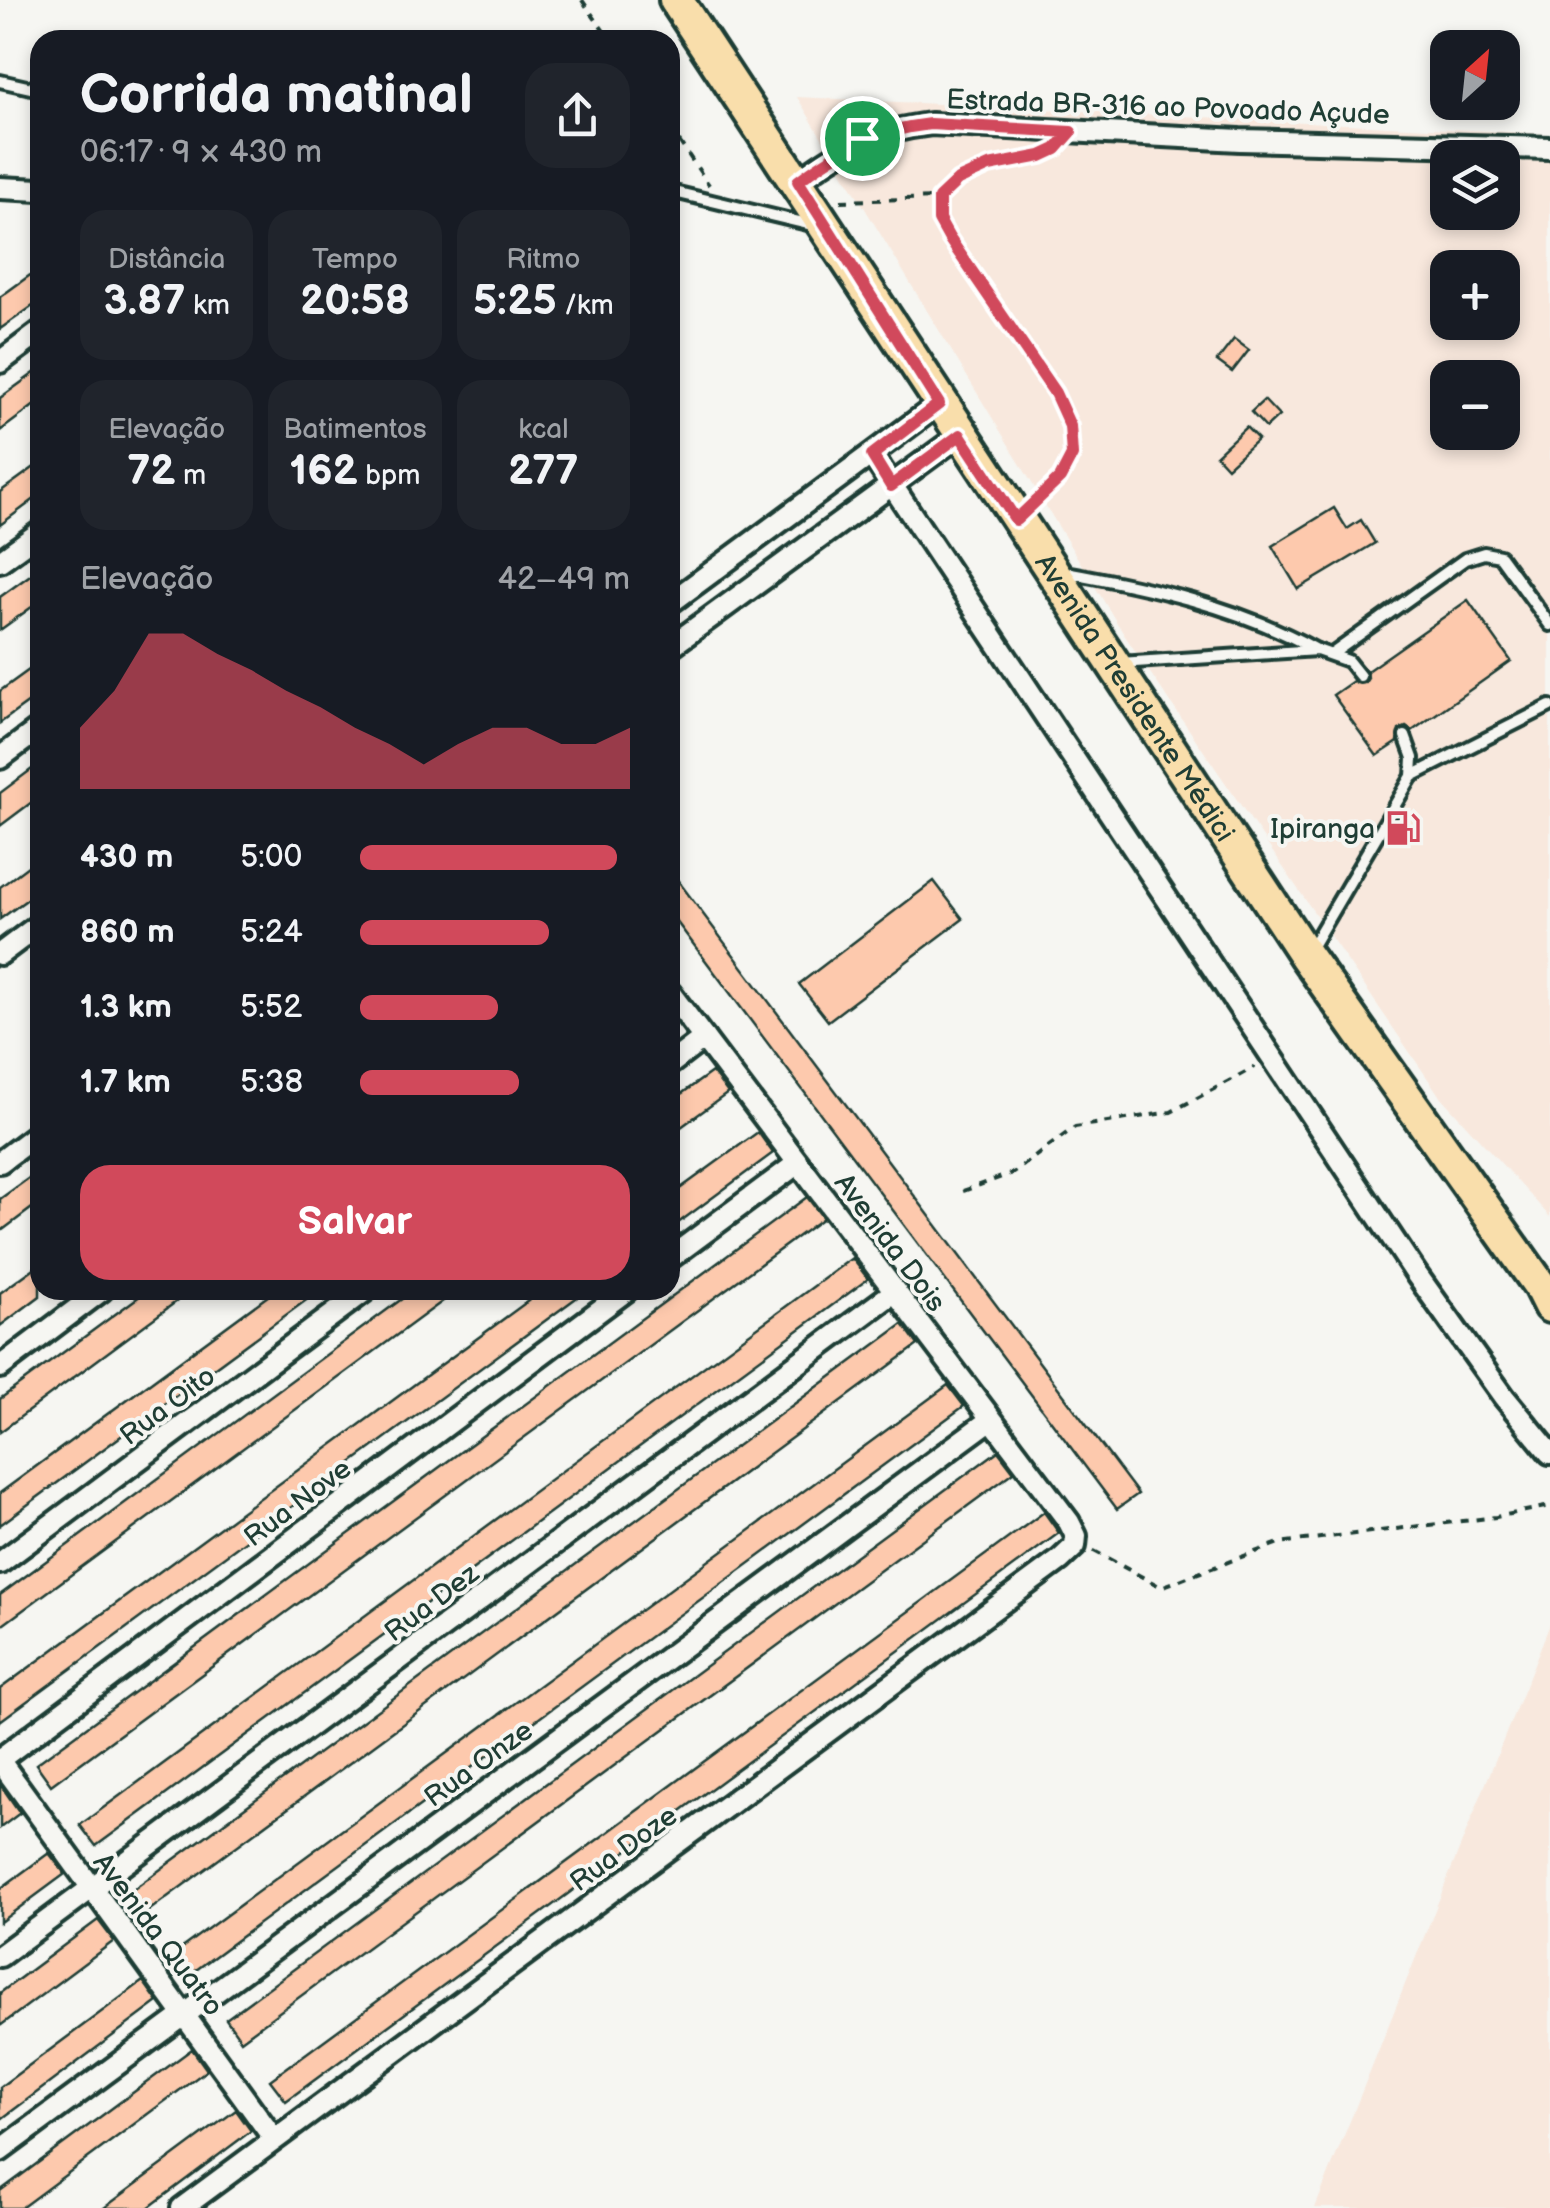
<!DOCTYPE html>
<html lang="pt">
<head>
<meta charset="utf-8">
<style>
	body { margin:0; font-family:"Balsamiq Sans",sans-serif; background:#20242c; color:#f1f3f6; height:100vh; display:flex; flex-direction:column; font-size:38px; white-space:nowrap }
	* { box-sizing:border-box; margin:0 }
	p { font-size:32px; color:#9ea1a6 }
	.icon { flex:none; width:55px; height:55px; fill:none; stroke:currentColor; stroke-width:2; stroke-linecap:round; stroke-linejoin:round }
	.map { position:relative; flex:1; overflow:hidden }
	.sheet { position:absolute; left:30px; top:30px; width:650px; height:1270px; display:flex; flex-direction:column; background:#171b24; border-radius:30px; box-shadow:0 5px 15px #0003 }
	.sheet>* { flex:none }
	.needle { width:65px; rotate:27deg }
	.buttons { position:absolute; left:1430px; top:30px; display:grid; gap:20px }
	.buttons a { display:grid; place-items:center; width:90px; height:90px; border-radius:20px; background:#171b24; box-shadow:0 5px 15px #0003; font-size:50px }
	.pin { position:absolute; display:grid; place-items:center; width:85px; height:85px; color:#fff; margin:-42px; border:5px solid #fff; border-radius:50%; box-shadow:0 2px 10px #0007 }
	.round { display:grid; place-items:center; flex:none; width:105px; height:105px; border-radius:30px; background:#20242c }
	.overview { display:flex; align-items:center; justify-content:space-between; height:170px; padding:0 50px }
	h1 { font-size:55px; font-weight:700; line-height:75px }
	.figures { display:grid; grid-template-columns:repeat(3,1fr); gap:15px; height:170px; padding:10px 50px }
	.figures div { display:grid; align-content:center; border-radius:25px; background:#20242c; text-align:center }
	.figures b { font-size:42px; font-weight:700 }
	.figures small { font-size:28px; font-weight:400 }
	.figures p { font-size:28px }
	.chart { height:280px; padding:20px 50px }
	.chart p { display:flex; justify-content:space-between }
	.chart svg { width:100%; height:180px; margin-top:10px; fill:#d1495b; opacity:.7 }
	.action { display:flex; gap:20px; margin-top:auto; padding:20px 50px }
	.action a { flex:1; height:115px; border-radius:30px; background:#d1495b; color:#fff; font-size:40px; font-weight:700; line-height:115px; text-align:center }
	ul { padding:0 50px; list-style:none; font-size:32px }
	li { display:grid; grid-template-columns:160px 120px 1fr; align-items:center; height:75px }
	li i { height:25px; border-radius:12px; background:#d1495b }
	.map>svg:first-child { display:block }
</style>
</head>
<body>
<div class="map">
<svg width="1550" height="2208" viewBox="0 0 1550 2208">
	<rect width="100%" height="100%" fill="#f6f6f2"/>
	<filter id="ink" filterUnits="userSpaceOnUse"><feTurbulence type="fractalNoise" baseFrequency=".01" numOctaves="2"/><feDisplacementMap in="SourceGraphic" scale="20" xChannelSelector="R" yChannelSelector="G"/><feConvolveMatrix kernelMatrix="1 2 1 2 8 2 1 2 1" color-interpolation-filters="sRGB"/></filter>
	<g filter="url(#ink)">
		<g fill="#f8e8dd" fill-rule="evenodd">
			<path d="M797 97 1550 134V1217L1439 1095 1125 636ZM1448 158H1502V212H1448ZM1448 268H1502V322H1448ZM1448 378H1502V432H1448Z"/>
			<path d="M1550 1624V2208H1315Z"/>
		</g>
		<g fill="#fdc9ad" stroke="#1f3d34" stroke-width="2.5">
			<path d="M40 268V301L0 329V297Z"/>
			<path d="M1234 339 1249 350 1232 372 1217 361Z"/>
			<path d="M40 369V401L0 431V398Z"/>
			<path d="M1264 400 1279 416 1266 428 1251 412Z"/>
			<path d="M1246 427 1258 439 1227 467 1216 455Z"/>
			<path d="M40 463V495L0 525V492Z"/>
			<path d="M1334 508 1347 529 1361 520 1375 543 1298 589 1272 546Z"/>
			<path d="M40 568V601L0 630V597Z"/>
			<path d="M1468 600 1511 661 1412 731 1406 727 1399 730 1398 742 1377 756 1333 695 1353 681 1365 683 1368 678 1367 671Z"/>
			<path d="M40 662V694L0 723V691Z"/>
			<path d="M40 763V796L0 826V793Z"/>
			<path d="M40 857V890L0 919V887Z"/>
			<path d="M670 870 1138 1494 1117 1509 670 913Z"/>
			<path d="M934 881 963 919 828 1021 799 984Z"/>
			<path d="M712 1072 728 1093 670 1135V1102Z"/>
			<path d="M758 1132 773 1153 670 1229V1196Z"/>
			<path d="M40 1170V1202L0 1232V1199Z"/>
			<path d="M807 1197 823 1218 51 1785 36 1764Z"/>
			<path d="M852 1258 868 1279 96 1846 80 1825Z"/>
			<path d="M40 1264V1296L0 1326V1293Z"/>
			<path d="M148 1290H192L0 1432V1399Z"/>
			<path d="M276 1290H320L0 1525V1493Z"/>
			<path d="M414 1290H458L0 1627V1595Z"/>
			<path d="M543 1290H587L0 1721V1689Z"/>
			<path d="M903 1324 918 1345 147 1912 131 1891Z"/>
			<path d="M948 1385 964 1406 192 1973 176 1952Z"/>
			<path d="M998 1451 1014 1472 241 2040 226 2019Z"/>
			<path d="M1044 1512 1059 1533 286 2101 270 2080Z"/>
			<path d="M0 1784 20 1813 0 1828Z"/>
			<path d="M49 1853 65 1874 0 1922V1889Z"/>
			<path d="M98 1920 114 1941 0 2026V1993Z"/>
			<path d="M143 1981 158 2002 0 2120V2087Z"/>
			<path d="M192 2049 207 2070 21 2208H0V2191Z"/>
			<path d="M236 2110 251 2131 148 2208H104Z"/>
		</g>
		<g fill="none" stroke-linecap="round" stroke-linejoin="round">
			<defs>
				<g id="service">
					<path d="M0 81 40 90"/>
					<path d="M670 191 816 226"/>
					<path d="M1060 571C1149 587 1238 606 1317 650"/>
					<path d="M1332 654 1465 559 1484 553 1500 556 1550 625"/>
					<path d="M1120 663 1317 650 1348 661 1360 676"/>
					<path d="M1412 776 1550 706"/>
					<path d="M1309 951 1412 776 1413 758 1405 736"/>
				</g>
				<g id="minor">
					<path d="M798 181C844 147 873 131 931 124L1240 140 1550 148"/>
					<path d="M0 188 40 190"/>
					<path d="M0 362 40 332"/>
					<path d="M872 455 1417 1275 1504 1397 1550 1453"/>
					<path d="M0 561 40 532"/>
					<path d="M670 603 939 404"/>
					<path d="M670 647 960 435"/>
					<path d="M0 758 40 728"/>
					<path d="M0 954 40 924"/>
					<path d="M670 1064 704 1038"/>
					<path d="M0 1162 40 1132"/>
					<path d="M670 1258 798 1163"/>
					<path d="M0 1367 102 1290"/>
					<path d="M0 1563 366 1290"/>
					<path d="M0 1759 627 1290"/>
					<path d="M0 1761 274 2139"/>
					<path d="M0 1956 894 1292"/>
					<path d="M0 2151 990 1420"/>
					<path d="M182 2208 1060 1560 1075 1546 1076 1536 1069 1522 670 993"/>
				</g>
				<g id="primary">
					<path id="s1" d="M676 0 1306 956 1540 1286 1550 1306"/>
				</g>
			</defs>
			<use href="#service" stroke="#1f3d34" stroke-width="18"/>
			<use href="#minor" stroke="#1f3d34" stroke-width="28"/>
			<use href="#primary" stroke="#1f3d34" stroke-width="40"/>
			<g stroke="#1f3d34" stroke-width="4" stroke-dasharray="8 8" stroke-linecap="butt">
				<path d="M582 0 610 40"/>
				<path d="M670 128 709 185"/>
				<path d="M939 198V220L949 239C979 283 1077 403 1071 452 1069 473 1050 488 1035 501"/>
				<path d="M841 201 939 198C979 160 1006 171 1050 152"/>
				<path d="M963 1191 1013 1173 1075 1127 1171 1112 1255 1067"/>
				<path d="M1094 1551 1161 1587 1279 1543 1496 1517 1550 1506"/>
			</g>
			<use href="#service" stroke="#f6f6f2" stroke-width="10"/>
			<use href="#minor" stroke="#f6f6f2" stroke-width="20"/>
			<use href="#primary" stroke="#f9deab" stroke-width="32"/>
		</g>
	</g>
	<g fill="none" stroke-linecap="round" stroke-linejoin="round" filter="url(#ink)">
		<defs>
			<path id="route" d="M930 124 1071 132 1056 149 1041 156 989 166 958 180 939 198V220L949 238 1055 393 1070 426 1072 455 1060 478 1016 520 960 435 891 486 872 455 939 404 798 181C844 147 872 131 930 124Z"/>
		</defs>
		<use href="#route" stroke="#fff" stroke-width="20"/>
		<use href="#route" stroke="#d1495b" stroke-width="12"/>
	</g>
	<defs>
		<symbol id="fuel-bare" viewBox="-9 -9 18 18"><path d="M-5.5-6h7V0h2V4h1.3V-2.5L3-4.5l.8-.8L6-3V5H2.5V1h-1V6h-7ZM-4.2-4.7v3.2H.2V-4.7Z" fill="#d1495b" stroke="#f6f6f2" stroke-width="2.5" paint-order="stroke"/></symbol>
	</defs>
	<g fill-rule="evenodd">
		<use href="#fuel-bare" x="1378" y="803" width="50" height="50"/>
	</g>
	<g text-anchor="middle" stroke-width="8" stroke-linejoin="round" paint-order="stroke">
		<g font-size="28" fill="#1f3d34" stroke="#f6f6f2">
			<text transform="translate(1168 106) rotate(2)" y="10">Estrada BR-316 ao Povoado Açude</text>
			<text dy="10" stroke="none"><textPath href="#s1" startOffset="835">Avenida Presidente Médici</textPath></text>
			<text transform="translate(891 1242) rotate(53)" y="10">Avenida Dois</text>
			<text transform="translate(167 1405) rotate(-37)" y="10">Rua Oito</text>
			<text transform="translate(297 1502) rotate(-37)" y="10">Rua Nove</text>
			<text transform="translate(431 1602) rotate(-37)" y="10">Rua Dez</text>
			<text transform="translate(478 1763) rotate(-36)" y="10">Rua Onze</text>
			<text transform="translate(623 1848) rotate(-36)" y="10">Rua Doze</text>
			<text transform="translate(159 1934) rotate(53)" y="10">Avenida Quatro</text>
		</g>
		<g font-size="28" fill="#1f3d34" stroke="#f6f6f2" text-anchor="end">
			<text x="1375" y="838">Ipiranga</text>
		</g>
	</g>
</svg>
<div class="buttons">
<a><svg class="needle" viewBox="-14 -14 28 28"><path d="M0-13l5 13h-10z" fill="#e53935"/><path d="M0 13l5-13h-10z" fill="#9ea1a6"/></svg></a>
<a><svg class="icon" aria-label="layers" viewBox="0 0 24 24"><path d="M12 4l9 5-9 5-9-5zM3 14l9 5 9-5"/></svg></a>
<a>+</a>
<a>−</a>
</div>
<div class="pin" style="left:862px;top:138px;background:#1e9e55"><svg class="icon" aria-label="arrive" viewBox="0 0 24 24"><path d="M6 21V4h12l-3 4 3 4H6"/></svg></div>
<section class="sheet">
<div class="overview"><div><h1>Corrida matinal</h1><p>06:17 · 9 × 430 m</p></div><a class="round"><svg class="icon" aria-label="share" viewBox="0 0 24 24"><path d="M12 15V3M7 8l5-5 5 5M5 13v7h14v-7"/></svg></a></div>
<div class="figures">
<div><p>Distância</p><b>3.87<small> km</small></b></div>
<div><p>Tempo</p><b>20:58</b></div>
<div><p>Ritmo</p><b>5:25<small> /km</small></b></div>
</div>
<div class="figures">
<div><p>Elevação</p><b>72<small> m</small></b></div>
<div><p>Batimentos</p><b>162<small> bpm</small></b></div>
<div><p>kcal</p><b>277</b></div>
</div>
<div class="chart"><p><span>Elevação</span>42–49 m</p>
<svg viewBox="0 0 160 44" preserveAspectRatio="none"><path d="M0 44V29L10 20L20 6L30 6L40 11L50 15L60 20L70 24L80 29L90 33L100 38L110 33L120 29L130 29L140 33L150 33L160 29V44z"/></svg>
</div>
<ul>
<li><b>430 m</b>5:00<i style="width:95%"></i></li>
<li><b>860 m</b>5:24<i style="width:70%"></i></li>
<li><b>1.3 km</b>5:52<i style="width:51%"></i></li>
<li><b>1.7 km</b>5:38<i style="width:59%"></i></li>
</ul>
<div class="action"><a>Salvar</a></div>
</section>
</div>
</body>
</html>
